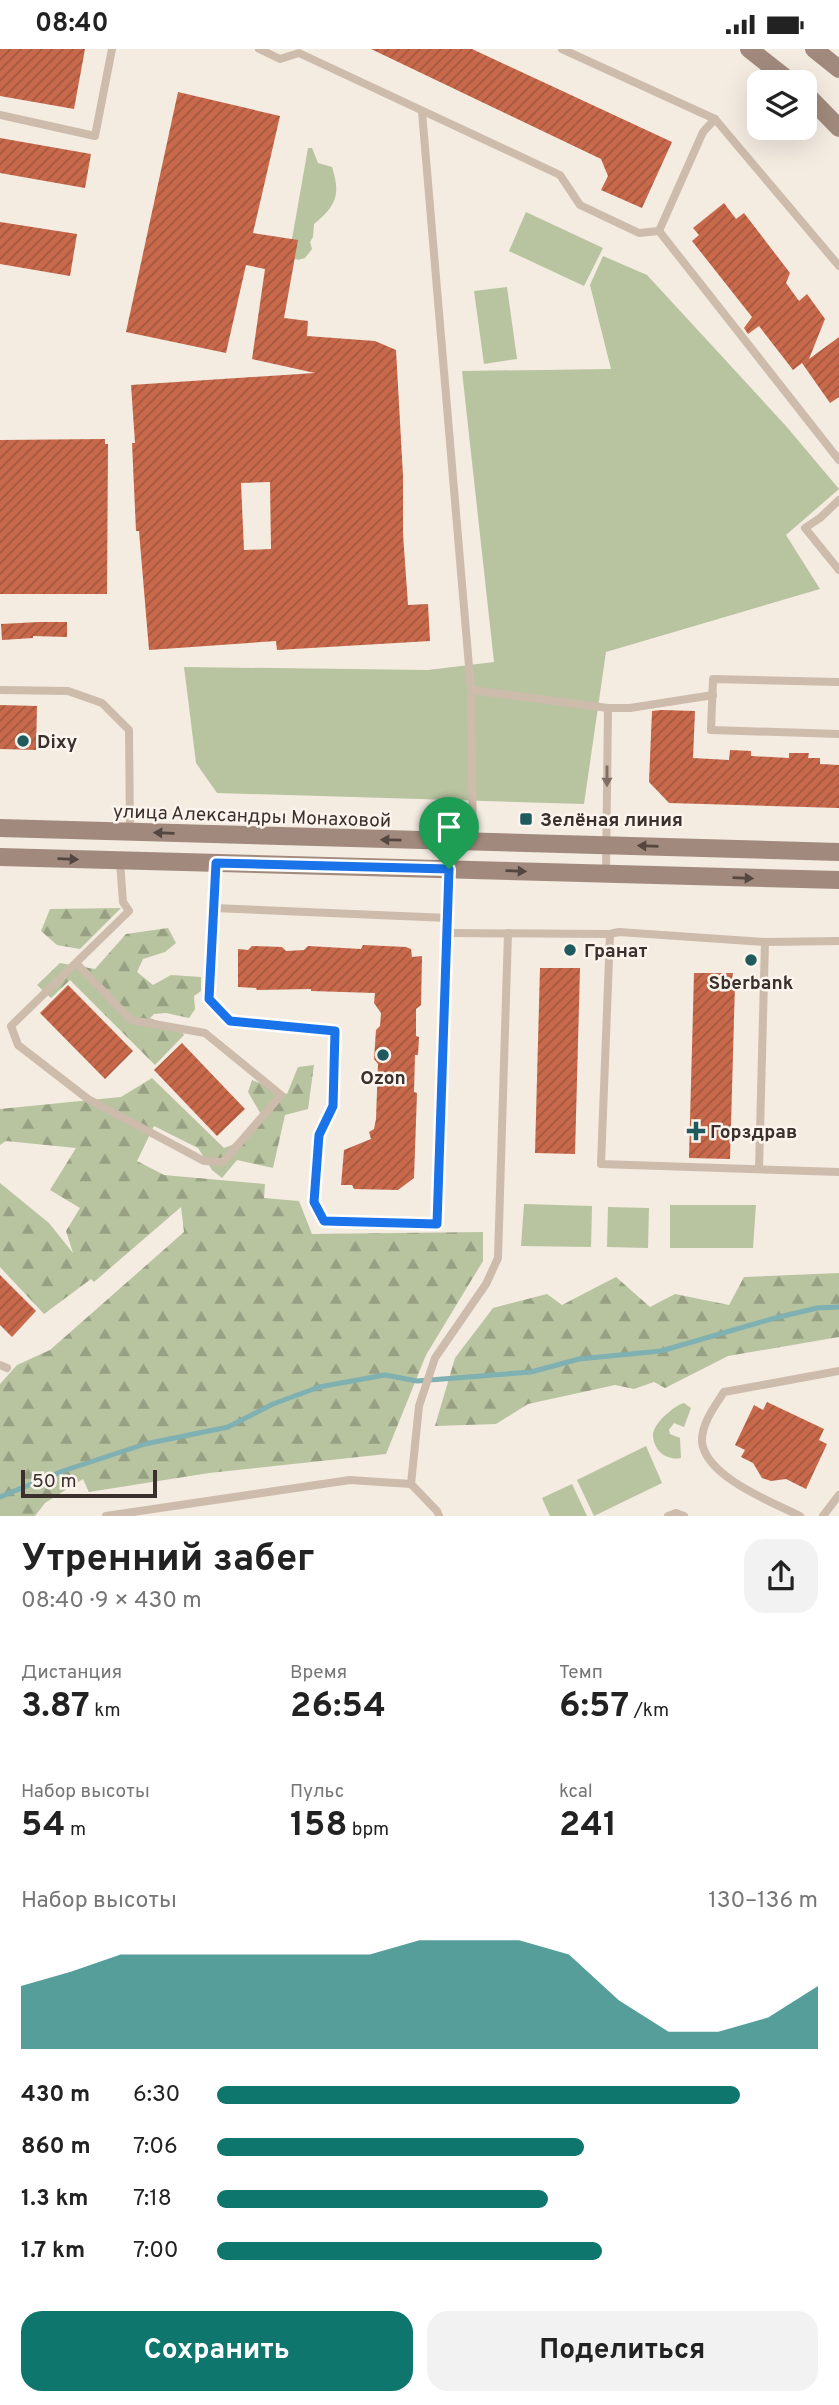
<!DOCTYPE html>
<html lang="ru">
<head>
<meta charset="utf-8">
<style>
	body { margin:0; font-family:Overpass,sans-serif; background:#f2f2f2; color:#222; height:100vh; display:flex; flex-direction:column; font-size:26px; white-space:nowrap }
	* { box-sizing:border-box; margin:0 }
	p { font-size:23px; color:#767676 }
	.icon { flex:none; width:38px; height:38px; fill:none; stroke:currentColor; stroke-width:2; stroke-linecap:round; stroke-linejoin:round }
	.map { position:relative; height:1467px; overflow:hidden }
	.details { display:flex; flex-direction:column; background:#fff; flex:1 }
	.details>* { flex:none }
	.controls { position:absolute; left:747px; top:21px; display:grid; gap:14px }
	.controls a { display:grid; place-items:center; width:70px; height:70px; border-radius:14px; background:#fff; box-shadow:0 7px 28px #0002; font-size:35px }
	.scale { position:absolute; left:21px; bottom:18px; width:136px; box-sizing:border-box; padding-left:7px; border:4px solid #3b302b; border-top:0; font-size:19px; line-height:24px; white-space:nowrap; color:#3b302b; -webkit-text-stroke:5px #fbf5ee; paint-order:stroke }
	.pin { position:absolute; display:grid; place-items:center; width:60px; height:60px; color:#fff; margin:-72px -30px; border-radius:50% 50% 50% 0; rotate:-45deg; box-shadow:0 0 7px #0007 }
	.pin .icon { rotate:45deg }
	.round { display:grid; place-items:center; flex:none; width:74px; height:74px; border-radius:21px; background:#f2f2f2 }
	.summary { display:flex; align-items:center; justify-content:space-between; height:119px; padding:0 21px }
	h1 { font-size:38px; font-weight:700; line-height:52px }
	.stats { display:grid; grid-template-columns:repeat(3,1fr); gap:10px; height:119px; padding:7px 21px }
	.stats div { display:grid; align-content:center }
	.stats b { font-size:35px; font-weight:700 }
	.stats small { font-size:19px; font-weight:400 }
	.stats p { font-size:19px }
	.chart { height:196px; padding:14px 21px }
	.chart p { display:flex; justify-content:space-between }
	.chart svg { width:100%; height:126px; margin-top:7px; fill:#0f766e; opacity:.7 }
	.button { display:flex; gap:14px; margin-top:auto; padding:14px 21px }
	.button a { flex:1; height:80px; border-radius:21px; background:#0f766e; color:#fff; font-size:28px; font-weight:700; line-height:80px; text-align:center }
	.button a+a { background:#f2f2f2; color:#222 }
	ul { padding:0 21px; list-style:none; font-size:23px }
	li { display:grid; grid-template-columns:112px 84px 1fr; align-items:center; height:52px }
	li i { height:18px; border-radius:9px; background:#0f766e }
	.status { display:flex; justify-content:space-between; align-items:center; height:49px; padding:0 35px; background:#fff; direction:ltr }
	.status svg { height:19px; fill:currentColor }
	.map>svg:first-child { display:block }
</style>
</head>
<body>
<div class="status"><b>08:40</b><svg viewBox="0 0 49 12"><path d="M0 12V9h3v3zM5 12V6h3v6zM10 12V3h3v9zM15 12V0h3v12zM26 1h20v11H26zM47 4h2v5h-2z"/></svg></div>
<div class="map">
<svg width="839" height="1467" viewBox="0 0 839 1467">
	<defs>
		<pattern id="forest-firs" width="22" height="20" patternUnits="userSpaceOnUse" patternTransform="scale(1.75)"><rect width="22" height="20" fill="#b8c4a0"/><path d="M5 1l3.5 6h-7zM16 11l3.5 6h-7z" fill="#97a083"/></pattern>
		<pattern id="building-hatch" width="6" height="6" patternUnits="userSpaceOnUse" patternTransform="scale(1.75)"><rect width="6" height="6" fill="#c8694b"/><path d="M-1 1l2-2M0 6l6-6M5 7l2-2" fill="none" stroke="#a4573f"/></pattern>
	</defs>
	<rect width="100%" height="100%" fill="#f4ebe1"/>
	<g fill="#b8c4a0">
		<path d="M308 99H312L318 114 332 118C341 146 336 157 314 175L313 188 310 193 312 200 305 209 298 211 289 207Z"/>
		<path d="M526 163 603 199 584 237 509 202Z"/>
		<path d="M603 207 647 226 786 377 839 440 786 486 820 540 606 603 584 755 217 744 196 714 184 618 428 621 494 613 462 322 611 320 590 236Z"/>
		<path d="M507 238 517 310 484 315 474 242Z"/>
		<path d="M524 1155 592 1157 591 1198 521 1197Z"/>
		<path d="M670 1156H756L753 1199H670Z"/>
		<path d="M608 1158 649 1159 648 1199 607 1198Z"/>
		<path d="M684 1354 691 1359 684 1378 674 1374 669 1381 670 1385 680 1389 681 1409C667 1412 654 1402 653 1387 652 1375 675 1356 684 1354Z"/>
		<path d="M646 1397 662 1434 594 1467 577 1431Z"/>
		<path d="M572 1435 587 1467H550L542 1449Z"/>
	</g>
	<g fill="url(#forest-firs)">
		<path d="M121 859 80 900 57 896 41 882 50 860Z"/>
		<path d="M168 879 176 894 165 903 143 910 137 923 153 936 171 926 201 928V942L194 947 195 960 189 969 166 964 154 965 150 969 180 980 184 986 155 1016 70 931 51 949 37 936 60 914 95 920 126 885Z"/>
		<path d="M314 1016 308 1060 285 1066 273 1119 237 1111 222 1129 212 1121 198 1099 154 1077 137 1112 164 1126 265 1135 264 1149 299 1152 312 1185 483 1183V1212L426 1306 386 1405 209 1424 89 1443 83 1430 45 1454 35 1467H0V1335L17 1316 50 1301 184 1183 181 1158 94 1233 91 1230 44 1265 0 1218V1134L49 1174 73 1204 66 1182 80 1159 50 1141 76 1099 6 1092 0 1096V1060L121 1048 152 1029 224 1099 232 1096 262 1067 248 1043 252 1031 287 1045 298 1018Z"/>
		<path d="M839 1224V1288L728 1307 665 1339 654 1333 634 1340 615 1336 528 1355 496 1375 435 1377 455 1309 493 1259 547 1245 562 1256 616 1228 650 1258 675 1245 729 1256 744 1228Z"/>
	</g>
	<g fill="none" stroke-linecap="round" stroke-linejoin="round">
		<path stroke="#7fb0b2" stroke-width="5" d="M0 1448 63 1422 145 1395 228 1378 273 1355 319 1338 385 1326 417 1332 531 1323 579 1310 661 1302 775 1269 817 1259 839 1258"/>
	</g>
	<g fill="url(#building-hatch)" fill-rule="evenodd">
		<path d="M0 0H85L74 60 0 47Z"/>
		<path d="M371 0H472L672 93 642 159 601 141 608 127 601 110Z"/>
		<path d="M178 43 280 67 253 184 298 191 284 269 308 272 307 287 375 292 396 301 403 427V485L408 556 428 555 430 592 277 601 276 592 149 601 139 482H136L132 394H135L131 336 315 324 252 310 265 220 246 216 226 304 126 283ZM270 433 271 500 244 501 241 434Z"/>
		<path d="M0 89 91 105 85 139 0 124Z"/>
		<path d="M724 154 736 170 744 164 790 224 786 234 799 252 807 245 825 270 809 310 839 288V348L830 354 802 314 793 321 759 277 748 285 744 279 752 268 692 192 699 186 693 179Z"/>
		<path d="M0 173 77 185 70 227 0 215Z"/>
		<path d="M105 390V395H108L107 545H0V391Z"/>
		<path d="M39 573H67V588L33 587V589L2 591 1 575Z"/>
		<path d="M0 656 37 657 36 701 0 700Z"/>
		<path d="M661 661 695 662 693 709 729 711 730 701 751 702V707L789 709V704H809L808 709H820V715L839 716V759L669 754 649 733 652 662Z"/>
		<path d="M363 896 406 898 411 900 412 908 422 907 421 956 416 960V987L419 988 418 1006H415L414 1043 417 1044 414 1129 398 1141 354 1140 352 1136H341L344 1101 371 1090 369 1083 374 1080 376 1070 378 1015 374 1010 376 981 380 977 381 964 374 954 375 944 311 942V940L257 941 256 939 238 938V900L248 901 252 897 282 898 286 902 304 901 308 897 361 900Z"/>
		<path d="M540 919H580L575 1105 535 1104Z"/>
		<path d="M694 924H733L731 935H735L730 1110 689 1109Z"/>
		<path d="M68 936 133 1002 105 1030 40 964Z"/>
		<path d="M182 994 245 1060 217 1087 154 1021Z"/>
		<path d="M0 1226 36 1262 12 1288 0 1276Z"/>
		<path d="M767 1353 824 1380 819 1391 827 1395 806 1440 786 1430 771 1432 762 1429 753 1414 741 1408 745 1401 735 1396 754 1356 763 1361Z"/>
	</g>
	<g fill="none" stroke-linecap="round" stroke-linejoin="round">
		<g stroke="#cdbbac" stroke-width="8">
			<path d="M259 0 280 10 299 4 560 126 580 156 639 184 659 182"/>
			<path d="M562 0 715 70 839 217"/>
			<path d="M422 63 471 641 473 793"/>
			<path d="M0 66 95 87 112 0"/>
			<path d="M659 182 839 411"/>
			<path d="M659 182 703 83 715 70"/>
			<path d="M839 451 820 469 805 479 839 521"/>
			<path d="M839 633 713 630 711 681 839 685"/>
			<path d="M0 641 68 642 102 654 129 681 130 783"/>
			<path d="M471 641 608 659H630L713 646"/>
			<path d="M216 815 209 950 230 972 335 982 333 1057 319 1086 314 1153 324 1172 437 1175 449 820"/>
			<path d="M606 824 608 659"/>
			<path d="M214 859 448 869"/>
			<path d="M448 884 610 885 619 883 765 893 839 892"/>
			<path d="M610 885 601 1115 839 1123"/>
			<path d="M76 914 131 971 205 984 281 1046 223 1113 204 1112 88 1050 18 996 11 977 129 862 123 853 120 812"/>
			<path d="M759 1120 765 893"/>
			<path d="M0 1316 7 1319"/>
			<path d="M106 1467 350 1431 411 1435"/>
			<path d="M439 1467 437 1462 411 1435 419 1357 435 1309 486 1235 498 1209 508 884"/>
			<path d="M668 1467 676 1464 684 1467"/>
			<path d="M800 1467C772 1453 706 1428 702 1393 701 1375 715 1357 724 1343L839 1322"/>
			<path d="M823 1467 839 1446"/>
		</g>
		<g stroke="#a18a7d" stroke-width="18">
			<path d="M749 0 791 33"/>
			<path d="M814 0 839 20"/>
			<path d="M807 46 839 79"/>
			<path d="M0 779 839 803"/>
			<path d="M0 808 839 831"/>
		</g>
	</g>
	<defs><path id="oneway-solid" d="M-6-.8H1V-3.2L6.5 0L1 3.2V.8H-6Z" transform="scale(1.75)"/></defs>
	<use fill="#7d6f65" href="#oneway-solid" transform="translate(607 727) rotate(90)"/>
	<g fill="#544640">
		<use href="#oneway-solid" transform="translate(164 784) rotate(-178)"/>
		<use href="#oneway-solid" transform="translate(391 791) rotate(-179)"/>
		<use href="#oneway-solid" transform="translate(648 797) rotate(-178)"/>
		<use href="#oneway-solid" transform="translate(68 810) rotate(2)"/>
		<use href="#oneway-solid" transform="translate(516 822) rotate(2)"/>
		<use href="#oneway-solid" transform="translate(743 829) rotate(2)"/>
	</g>
	<g fill="none" stroke-linecap="round" stroke-linejoin="round">
		<defs>
			<path id="route" d="M216 814 449 820 437 1175 324 1172 314 1153 319 1086 333 1057 335 982 230 972 209 950Z"/>
		</defs>
		<use href="#route" stroke="#fff" stroke-width="14"/>
		<use href="#route" stroke="#1a73e8" stroke-width="9"/>
	</g>
	<g fill="#1f5a5e" stroke="#fbf5ee" stroke-width="2.5">
		<circle cx="23" cy="692" r="7"/>
		<rect x="519" y="763" width="14" height="14" rx="3.5"/>
		<circle cx="570" cy="901" r="7"/>
		<circle cx="751" cy="911" r="7"/>
		<circle cx="383" cy="1006" r="7"/>
		<path d="M692.5 1071.5h7v7h7v7h-7v7h-7v-7h-7v-7h7z"/>
	</g>
	<g text-anchor="middle" stroke-width="5" stroke-linejoin="round" paint-order="stroke">
		<g font-size="19" font-weight="bold" fill="#3b302b" stroke="#fbf5ee" text-anchor="start">
			<text x="37" y="699">Dixy</text>
			<text x="540" y="777">Зелёная линия</text>
			<text x="584" y="908">Гранат</text>
			<text x="751" y="940" text-anchor="middle">Sberbank</text>
			<text x="383" y="1035" text-anchor="middle">Ozon</text>
			<text x="710" y="1089">Горздрав</text>
		</g>
		<g font-size="19" fill="#3b302b" stroke="#fbf5ee">
			<text transform="translate(252 766) rotate(2)" y="7">улица Александры Монаховой</text>
		</g>
	</g>
</svg>
<div class="controls">
<a><svg class="icon" aria-label="layers" viewBox="0 0 24 24"><path d="M12 4l9 5-9 5-9-5zM3 14l9 5 9-5"/></svg></a>
</div>
<div class="scale">50 m</div>
<div class="pin" style="left:449px;top:820px;background:#1e9e55"><svg class="icon" aria-label="arrive" viewBox="0 0 24 24"><path d="M6 21V4h12l-3 4 3 4H6"/></svg></div>
</div>
<section class="details">
<div class="summary"><div><h1>Утренний забег</h1><p>08:40 · 9 × 430 m</p></div><a class="round"><svg class="icon" aria-label="share" viewBox="0 0 24 24"><path d="M12 15V3M7 8l5-5 5 5M5 13v7h14v-7"/></svg></a></div>
<div class="stats">
<div><p>Дистанция</p><b>3.87<small> km</small></b></div>
<div><p>Время</p><b>26:54</b></div>
<div><p>Темп</p><b>6:57<small> /km</small></b></div>
</div>
<div class="stats">
<div><p>Набор высоты</p><b>54<small> m</small></b></div>
<div><p>Пульс</p><b>158<small> bpm</small></b></div>
<div><p>kcal</p><b>241</b></div>
</div>
<div class="chart"><p><span>Набор высоты</span>130–136 m</p>
<svg viewBox="0 0 160 44" preserveAspectRatio="none"><path d="M0 44V22L10 17L20 11L30 11L40 11L50 11L60 11L70 11L80 6L90 6L100 6L110 11L120 27L130 38L140 38L150 33L160 22V44z"/></svg>
</div>
<ul>
<li><b>430 m</b>6:30<i style="width:87%"></i></li>
<li><b>860 m</b>7:06<i style="width:61%"></i></li>
<li><b>1.3 km</b>7:18<i style="width:55%"></i></li>
<li><b>1.7 km</b>7:00<i style="width:64%"></i></li>
</ul>
<div class="button"><a>Сохранить</a><a>Поделиться</a></div>
</section>
</body>
</html>
